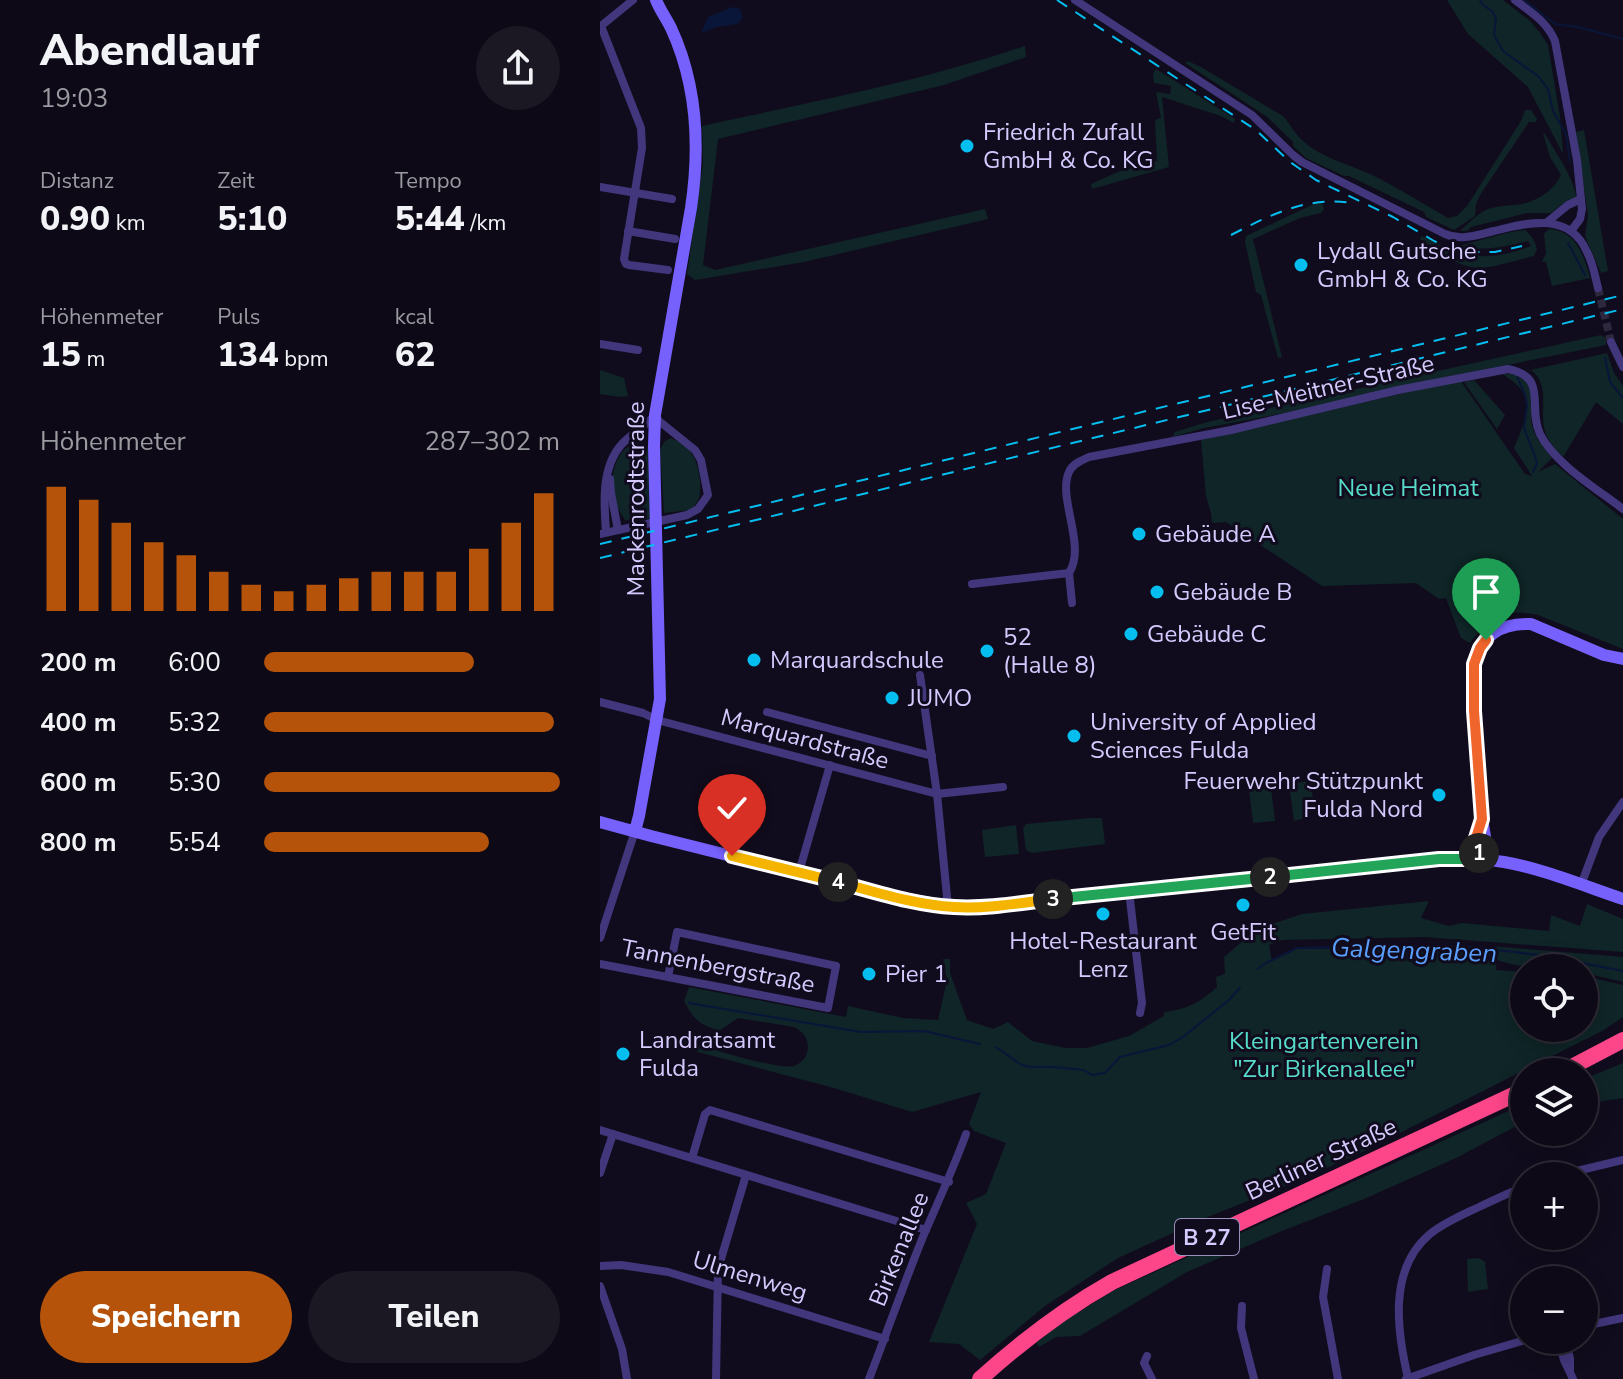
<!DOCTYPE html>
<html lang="de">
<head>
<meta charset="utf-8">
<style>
	body { margin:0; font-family:"Nunito Sans",sans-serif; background:#1b1723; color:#f1f3f6; height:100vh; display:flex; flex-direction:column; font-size:30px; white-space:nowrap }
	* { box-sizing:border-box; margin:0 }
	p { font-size:26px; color:#9a9aa1 }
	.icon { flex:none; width:44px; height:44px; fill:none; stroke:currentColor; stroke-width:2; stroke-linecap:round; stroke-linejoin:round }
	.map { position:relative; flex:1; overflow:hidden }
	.details { display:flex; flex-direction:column; background:#0d0916; width:600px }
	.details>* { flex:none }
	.fabs { position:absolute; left:910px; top:954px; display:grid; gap:16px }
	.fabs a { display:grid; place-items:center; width:88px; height:88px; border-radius:50%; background:#0d0916; box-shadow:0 4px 20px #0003,0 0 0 2px #2d2a35; font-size:40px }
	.pin { position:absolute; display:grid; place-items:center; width:68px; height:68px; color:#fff; margin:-82px -34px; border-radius:50% 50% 50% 0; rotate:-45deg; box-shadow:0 0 8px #0007 }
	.pin .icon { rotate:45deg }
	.km { position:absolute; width:40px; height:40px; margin:-20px; border-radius:50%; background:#222; color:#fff; font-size:22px; line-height:40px; text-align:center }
	.round { display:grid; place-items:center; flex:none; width:84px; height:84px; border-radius:42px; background:#1b1723 }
	.overview { display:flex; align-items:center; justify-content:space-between; height:136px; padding:0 40px }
	h1 { font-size:44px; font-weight:800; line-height:60px }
	.stats { display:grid; grid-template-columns:repeat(3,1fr); gap:12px; height:136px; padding:8px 40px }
	.stats div { display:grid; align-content:center }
	.stats b { font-size:34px; font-weight:800 }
	.stats small { font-size:22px; font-weight:400 }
	.stats p { font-size:22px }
	.chart { height:224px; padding:16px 40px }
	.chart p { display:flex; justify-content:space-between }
	.chart svg { width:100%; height:144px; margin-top:8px; stroke:#b45309; stroke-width:6 }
	.action { display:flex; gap:16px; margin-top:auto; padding:16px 40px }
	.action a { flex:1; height:92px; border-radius:48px; background:#b45309; color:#fff; font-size:32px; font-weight:800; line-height:92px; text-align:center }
	.action a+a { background:#1b1723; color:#f1f3f6 }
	ul { padding:0 40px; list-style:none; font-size:26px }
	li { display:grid; grid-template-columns:128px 96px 1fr; align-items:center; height:60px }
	li i { height:20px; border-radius:10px; background:#b45309 }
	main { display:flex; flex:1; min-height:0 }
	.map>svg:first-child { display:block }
</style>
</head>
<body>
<main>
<section class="details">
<div class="overview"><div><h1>Abendlauf</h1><p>19:03</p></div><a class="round"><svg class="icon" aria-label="share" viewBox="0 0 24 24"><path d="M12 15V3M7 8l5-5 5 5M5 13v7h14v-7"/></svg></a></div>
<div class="stats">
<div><p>Distanz</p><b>0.90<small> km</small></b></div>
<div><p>Zeit</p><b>5:10</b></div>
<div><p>Tempo</p><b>5:44<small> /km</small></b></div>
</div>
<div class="stats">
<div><p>Höhenmeter</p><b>15<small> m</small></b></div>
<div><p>Puls</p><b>134<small> bpm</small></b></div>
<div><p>kcal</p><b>62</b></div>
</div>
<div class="chart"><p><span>Höhenmeter</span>287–302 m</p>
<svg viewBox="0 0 160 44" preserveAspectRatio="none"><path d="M5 44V6M15 44V10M25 44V17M35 44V23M45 44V27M55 44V32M65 44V36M75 44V38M85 44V36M95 44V34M105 44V32M115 44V32M125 44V32M135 44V25M145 44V17M155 44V8"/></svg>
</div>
<ul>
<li><b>200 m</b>6:00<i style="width:71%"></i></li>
<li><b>400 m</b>5:32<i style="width:98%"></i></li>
<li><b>600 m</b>5:30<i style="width:100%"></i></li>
<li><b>800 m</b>5:54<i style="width:76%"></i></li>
</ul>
<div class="action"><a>Speichern</a><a>Teilen</a></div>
</section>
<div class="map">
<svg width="1023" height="1379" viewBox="0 0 1023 1379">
	<rect width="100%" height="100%" fill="#110c1d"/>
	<g fill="#0f2527">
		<path d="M847 0H903L930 21 941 34 948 45 960 117 963 154 928 87 868 34Z"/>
		<path d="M425 46 426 57 344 85 118 139 103 265 115 270 385 209 388 219 204 262 95 280 87 274 103 163 102 126C211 102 320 82 425 46Z"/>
		<path d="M588 61 601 67 683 116C690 124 695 134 703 141 722 158 748 164 770 174 797 187 822 203 848 218L857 216 867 206 921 121 925 110H931L937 119 936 122H929L880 195 876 204 875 216 854 230 826 217 824 212 749 176H744L706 158 693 146V142L666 116 585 63Z"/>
		<path d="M556 69 635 119 634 123 621 116 562 97 569 167 492 189 491 184 520 171 557 161 555 120 561 118 556 92 570 94 571 86 554 83 553 74Z"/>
		<path d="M984 130 1008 271 1001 273 985 236 988 215 976 132Z"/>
		<path d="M943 133 945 134C957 155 972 174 977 199L968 200 951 213H927L871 227 867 231H860C867 225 876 215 884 211 895 205 910 206 922 204 939 200 954 190 961 175L950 157Z"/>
		<path d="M716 203H722L724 209 721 213 700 218 653 239 682 357 678 358 661 295 656 292 645 242 646 236Z"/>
		<path d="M949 229C976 231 984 255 990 278L952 286 946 262H942L946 253 944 234Z"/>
		<path d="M925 230C932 236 935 241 937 249L934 256C920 259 889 269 877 268 857 266 835 252 820 239L822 236C863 258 887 263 931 246L928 241C903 247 887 251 861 247L862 245C883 240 904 232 925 230Z"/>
		<path d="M1001 335 1006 338V345L803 386 685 413 604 428 572 437 575 432 607 422Z"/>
		<path d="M1007 353 1014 373 1023 386V424L996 402 963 457C955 449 948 442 945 431 939 410 951 385 931 370Z"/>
		<path d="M0 370 24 378 28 396 20 397 0 394Z"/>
		<path d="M903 374C926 373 933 385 933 406 932 411 931 415 931 419 932 434 943 447 952 458L938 472 955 464 1023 519V649L938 615C907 608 889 618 870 643L861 638 846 598 839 599 816 583 722 586 626 522 612 523 611 513 606 496 601 440 860 380 925 474 932 476 914 448C920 433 933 407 923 392 919 385 909 379 903 374Z"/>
		<path d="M874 380 905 415 897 429 864 382Z"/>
		<path d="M71 438C80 442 87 446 92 454 99 464 103 488 98 500 96 505 94 506 90 510L64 513 60 449 65 441Z"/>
		<path d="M38 442 43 443 48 448 50 518 43 521 25 520C22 514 17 508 15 502 8 481 14 448 38 442Z"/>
		<path d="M711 781C713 800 718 817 694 821L689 784Z"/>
		<path d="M671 788 675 821 653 823 649 790Z"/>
		<path d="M491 818H502L505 844 432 853 426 850 423 828 426 824Z"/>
		<path d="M416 825 419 854 385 857 382 830Z"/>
		<path d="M829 901 821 918 849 926 862 923 949 931 951 915 980 926 987 904 1023 919V952L825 937 682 940 669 945 672 961 697 949H868L896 963V970L924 972V1028H984V976L1023 985V1017L1004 1030 762 1152 696 1182 610 1216 518 1258 445 1306 380 1360 359 1344 329 1342 377 1224 366 1203 386 1194 406 1143 374 1131 369 1124 381 1092 312 1112 234 1088 68 1044 71 1034C84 1036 89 1041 101 1045 116 1051 180 1070 194 1066 202 1063 208 1056 208 1047 208 1037 202 1031 194 1027L138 1018 119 1031C98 1023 95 1021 84 1001L89 987 246 1017 248 1006 303 1018 338 1020 347 980 343 959H350V973L367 1020 393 1029 408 1022 432 1041 465 1048H487L529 1036 564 1016V1012C588 1009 599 1003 617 987L616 977 625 974 624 957 657 929 702 914Z"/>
		<path d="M890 946 1023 957V982L984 973V968C952 968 909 970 882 953Z"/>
		<path d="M1023 1063V1098L984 1104V1079Z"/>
		<path d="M924 1104V1122L856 1158 764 1199 677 1233 587 1272 480 1336 456 1337 439 1347 436 1343 466 1320 513 1291Z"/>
		<path d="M879 1258 885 1262 888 1289 868 1292 867 1259Z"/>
	</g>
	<path fill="#091539" d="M133 7 140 9 143 18 137 24 117 27 101 33 108 17Z"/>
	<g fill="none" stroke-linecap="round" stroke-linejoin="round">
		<g stroke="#091539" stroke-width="2">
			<path d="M880 0 882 4 893 12 896 19 894 35 903 51 938 76 948 89 953 111 966 134 970 161"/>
			<path d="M924 0 955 24 978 27 1023 39"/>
			<path d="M968 243 985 275"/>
			<path d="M1005 358 1010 382 1023 398"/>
			<path d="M917 376 925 395 927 405 924 428 936 459 937 464 933 472"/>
			<path d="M657 969 666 963 697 948 817 946 874 947 946 956 1023 971"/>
			<path d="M89 1003 261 1032 324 1031 380 1044"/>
			<path d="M396 1047 420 1064 429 1067H453L484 1070 492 1075 505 1073 520 1057 569 1045 583 1037 629 1000 640 988"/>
		</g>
		<path stroke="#2e283f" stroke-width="8" stroke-dasharray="8 4" stroke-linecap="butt" d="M998 288 1011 342"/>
		<g stroke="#42377c" stroke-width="8">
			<path d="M33 0 1 26 41 128 42 148 24 259 26 264 29 265 68 270"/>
			<path d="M475 0 652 115 693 155 702 162 845 234C861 241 877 235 894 231 928 222 970 212 987 252 993 263 995 276 998 288"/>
			<path d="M915 0C931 12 947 22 955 41L977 160 982 209 980 219 971 231"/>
			<path d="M0 187 72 199"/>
			<path d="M946 223 968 205 981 199"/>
			<path d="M28 231 75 239"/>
			<path d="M1011 342 1023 367"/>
			<path d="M0 344 38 350"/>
			<path d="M10 479 11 493 18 530"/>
			<path d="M0 534 87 515 98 509 108 495 101 460 95 450 59 421 55 415C45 427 31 434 21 445 1 468 4 504 6 532"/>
			<path d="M469 573 472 603"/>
			<path d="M372 584 469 573C487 546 457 498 469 472 472 464 482 460 489 457L631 430 798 390 908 369C949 377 927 407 940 434 954 463 997 489 1023 509"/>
			<path d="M320 675 337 794 348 907"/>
			<path d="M0 702 43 713 57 720 337 794 403 787"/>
			<path d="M167 712 332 756"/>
			<path d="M199 872 230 765"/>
			<path d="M981 885 999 837 1023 802"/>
			<path d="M529 891 542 1003 540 1013"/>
			<path d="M0 938 35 831"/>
			<path d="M0 964 228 1008 236 966 77 932 68 977"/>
			<path d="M0 1130 326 1230"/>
			<path d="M92 1158 105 1114 110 1110 349 1182"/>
			<path d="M0 1173 13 1134"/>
			<path d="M956 1176 1023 1160"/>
			<path d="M961 1238 962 1236"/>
			<path d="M0 1266 21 1265 68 1272 285 1339"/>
			<path d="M727 1269 723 1297 738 1379"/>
			<path d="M0 1286 22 1349 27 1379"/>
			<path d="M642 1306 641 1328 654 1379"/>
			<path d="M984 1326 1023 1318"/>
			<path d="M958 1340 964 1360 973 1379"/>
			<path d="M965 1340 970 1358V1370"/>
			<path d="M547 1356 544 1363 552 1379"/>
			<path d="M808 1378C797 1331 788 1269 830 1234 845 1222 862 1215 879 1207 894 1200 908 1193 924 1187"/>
			<path d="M116 1379 118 1269 146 1175"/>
			<path d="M269 1379C288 1330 305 1280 325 1232 339 1200 354 1167 366 1134"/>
			<path d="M806 1379 874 1355 925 1340"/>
		</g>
		<g stroke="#7761fd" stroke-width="12">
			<path d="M0 822 51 836 300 898 354 907 402 905 816 861C846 858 874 857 904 862 944 869 984 886 1023 899"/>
			<path d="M35 831 39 816 60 699 54 446 55 415 91 208C100 148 97 84 71 28 66 18 60 10 56 0"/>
			<path d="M881 859C889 840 884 837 882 818 879 797 880 776 878 755 874 705 854 621 931 624L1004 655 1023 659"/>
			<path d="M881 859 876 844 882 820"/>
		</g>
		<g stroke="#fc4689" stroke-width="16">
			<path d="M962 1072 1023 1040"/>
			<path d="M380 1379C421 1342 464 1309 512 1282L924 1090"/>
		</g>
		<g stroke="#04bef0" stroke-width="2" stroke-dasharray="12 10" stroke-linecap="butt">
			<path d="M457 0 656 130 690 162 716 180 793 217 834 241 849 247 878 252H895L922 246"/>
			<path d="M631 235C670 215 707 196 752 203"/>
			<path d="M0 544 1023 295"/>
			<path d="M0 558 1023 309"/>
		</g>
	</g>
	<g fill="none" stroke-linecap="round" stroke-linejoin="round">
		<defs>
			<path id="split-1" d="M879 853 876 838 882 819 874 711V664L880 648 886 640"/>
			<path id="split-2" d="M670 877 839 859H881L879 853"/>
			<path id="split-3" d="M453 899 670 877"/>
			<path id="split-4" d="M238 882C276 892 315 905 354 907 387 909 420 903 453 899"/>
			<path id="split-5" d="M132 856 238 882"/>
		</defs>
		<use href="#split-1" stroke="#fff" stroke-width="16"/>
		<use href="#split-2" stroke="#fff" stroke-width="16"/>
		<use href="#split-3" stroke="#fff" stroke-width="16"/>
		<use href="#split-4" stroke="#fff" stroke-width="16"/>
		<use href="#split-5" stroke="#fff" stroke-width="16"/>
		<use href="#split-1" stroke="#f0652b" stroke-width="10"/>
		<use href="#split-2" stroke="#22a559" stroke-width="10"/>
		<use href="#split-3" stroke="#22a559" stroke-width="10"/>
		<use href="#split-4" stroke="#f5b400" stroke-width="10"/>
		<use href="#split-5" stroke="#f5b400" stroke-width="10"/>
	</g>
	<g fill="#04bef0" stroke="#110c1d" stroke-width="3">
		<circle cx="367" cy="146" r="8"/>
		<circle cx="701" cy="265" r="8"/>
		<circle cx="539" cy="534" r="8"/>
		<circle cx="557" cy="592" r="8"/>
		<circle cx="531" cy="634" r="8"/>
		<circle cx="387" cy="651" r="8"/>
		<circle cx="154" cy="660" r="8"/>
		<circle cx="292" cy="698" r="8"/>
		<circle cx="474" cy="736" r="8"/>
		<circle cx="839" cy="795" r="8"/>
		<circle cx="643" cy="905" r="8"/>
		<circle cx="503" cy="914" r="8"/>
		<circle cx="269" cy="974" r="8"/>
		<circle cx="23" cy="1054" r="8"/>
	</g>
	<g text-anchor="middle" stroke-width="6" stroke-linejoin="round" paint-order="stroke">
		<rect fill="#110c1d" stroke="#9a90ba" stroke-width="2" x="575" y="1219" width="64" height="36" rx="6"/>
		<g font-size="22" font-weight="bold" fill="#d5c9fe">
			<text x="607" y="1245">B 27</text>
		</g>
		<g font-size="24" fill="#d5c9fe" stroke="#110c1d" text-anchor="start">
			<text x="383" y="140">Friedrich Zufall<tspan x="383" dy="28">GmbH &amp; Co. KG</tspan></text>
			<text x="717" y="259">Lydall Gutsche<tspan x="717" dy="28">GmbH &amp; Co. KG</tspan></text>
			<text x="555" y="542">Gebäude A</text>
			<text x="573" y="600">Gebäude B</text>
			<text x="547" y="642">Gebäude C</text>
			<text x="403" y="645">52<tspan x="403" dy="28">(Halle 8)</tspan></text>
			<text x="170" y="668">Marquardschule</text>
			<text x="308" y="706">JUMO</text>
			<text x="490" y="730">University of Applied<tspan x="490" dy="28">Sciences Fulda</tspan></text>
			<text x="823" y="789" text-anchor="end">Feuerwehr Stützpunkt<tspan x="823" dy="28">Fulda Nord</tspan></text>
			<text x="643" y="940" text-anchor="middle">GetFit</text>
			<text x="503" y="949" text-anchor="middle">Hotel-Restaurant<tspan x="503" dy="28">Lenz</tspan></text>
			<text x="285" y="982">Pier 1</text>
			<text x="39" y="1048">Landratsamt<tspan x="39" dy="28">Fulda</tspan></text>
		</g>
		<g font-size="24" fill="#d5c9fe" stroke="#110c1d">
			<text transform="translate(728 387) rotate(-13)" y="8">Lise-Meitner-Straße</text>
			<text transform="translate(36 499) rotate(-90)" y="8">Mackenrodtstraße</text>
			<text transform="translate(205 739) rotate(15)" y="8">Marquardstraße</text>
			<text transform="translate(118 966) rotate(11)" y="8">Tannenbergstraße</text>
			<text transform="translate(721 1159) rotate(-25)" y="8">Berliner Straße</text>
			<text transform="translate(299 1249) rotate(-68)" y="8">Birkenallee</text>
			<text transform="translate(150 1276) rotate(17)" y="8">Ulmenweg</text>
		</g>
		<g font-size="24" fill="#57dcca" stroke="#110c1d">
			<text x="808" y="496">Neue Heimat</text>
			<text x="724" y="1049">Kleingartenverein<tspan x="724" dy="28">"Zur Birkenallee"</tspan></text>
		</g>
		<g font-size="26" font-style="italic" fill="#599efd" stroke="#110c1d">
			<text transform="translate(814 950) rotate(2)" y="9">Galgengraben</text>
		</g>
	</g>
</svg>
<div class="fabs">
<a><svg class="icon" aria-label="locate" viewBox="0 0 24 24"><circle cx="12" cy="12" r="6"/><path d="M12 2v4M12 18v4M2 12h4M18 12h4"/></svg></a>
<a><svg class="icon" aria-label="layers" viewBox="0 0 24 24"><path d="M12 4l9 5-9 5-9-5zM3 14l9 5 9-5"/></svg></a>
<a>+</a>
<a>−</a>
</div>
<div class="pin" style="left:886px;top:640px;background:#1e9e55"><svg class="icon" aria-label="arrive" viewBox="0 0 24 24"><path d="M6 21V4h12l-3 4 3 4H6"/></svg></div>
<div class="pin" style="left:132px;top:856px;background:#d93025"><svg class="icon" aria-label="check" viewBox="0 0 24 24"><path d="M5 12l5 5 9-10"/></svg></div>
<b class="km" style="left:879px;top:853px">1</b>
<b class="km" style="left:670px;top:877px">2</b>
<b class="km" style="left:453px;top:899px">3</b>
<b class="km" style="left:238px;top:882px">4</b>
</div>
</main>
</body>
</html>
